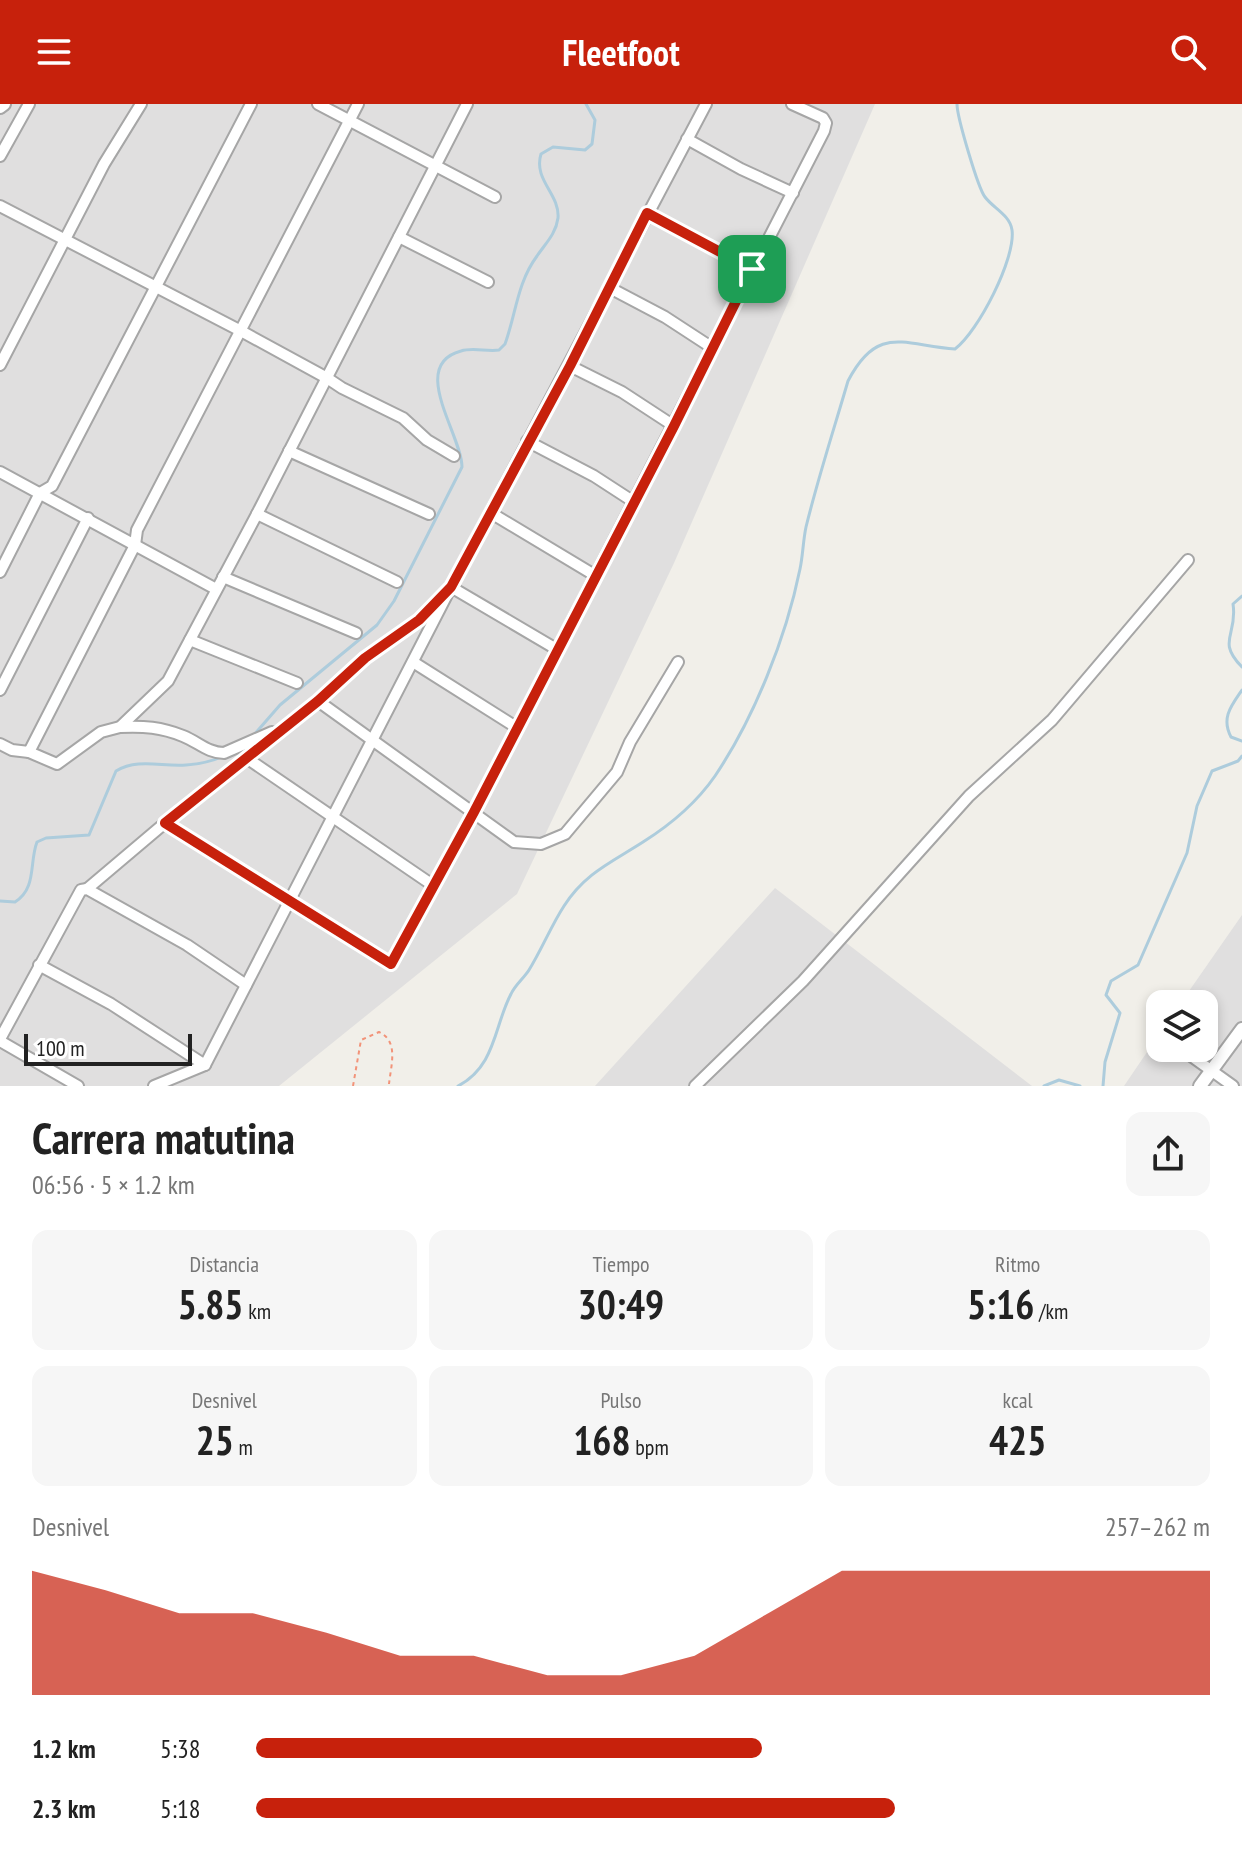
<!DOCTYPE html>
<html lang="es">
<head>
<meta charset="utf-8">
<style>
	body { margin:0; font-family:"PT Sans Narrow",sans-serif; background:#f6f6f6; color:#222; height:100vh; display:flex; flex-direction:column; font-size:30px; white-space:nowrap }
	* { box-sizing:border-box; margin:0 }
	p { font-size:26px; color:#767676 }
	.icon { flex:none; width:44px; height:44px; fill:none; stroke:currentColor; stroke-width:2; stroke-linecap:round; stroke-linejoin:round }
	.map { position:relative; height:982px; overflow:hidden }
	.drawer { display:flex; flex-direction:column; background:#fff; flex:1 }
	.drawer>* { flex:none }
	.buttons { position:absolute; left:1146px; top:886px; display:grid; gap:16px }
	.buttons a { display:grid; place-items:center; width:72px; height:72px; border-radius:16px; background:#fff; box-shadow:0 4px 12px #0003; font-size:40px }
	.scale { position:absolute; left:24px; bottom:20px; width:168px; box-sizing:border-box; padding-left:8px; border:4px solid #222; border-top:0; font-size:22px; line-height:28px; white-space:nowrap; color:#222; -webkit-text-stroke:6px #fff; paint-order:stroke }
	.pin { position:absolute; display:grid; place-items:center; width:68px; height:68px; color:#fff; margin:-34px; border-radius:16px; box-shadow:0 4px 12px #0006 }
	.round { display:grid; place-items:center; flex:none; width:84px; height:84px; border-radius:16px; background:#f6f6f6 }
	.headline { display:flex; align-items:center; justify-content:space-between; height:136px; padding:0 32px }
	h1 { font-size:44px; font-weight:700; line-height:60px }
	.stats { display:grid; grid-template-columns:repeat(3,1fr); gap:12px; height:136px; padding:8px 32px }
	.stats div { display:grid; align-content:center; border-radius:16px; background:#f6f6f6; text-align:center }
	.stats b { font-size:40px; font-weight:700 }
	.stats small { font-size:22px; font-weight:400 }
	.stats p { font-size:22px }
	.chart { height:224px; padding:16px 32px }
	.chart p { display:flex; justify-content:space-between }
	.chart svg { width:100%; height:144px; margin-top:8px; fill:#c7210c; opacity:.7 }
	ul { padding:0 32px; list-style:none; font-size:26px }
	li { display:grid; grid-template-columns:128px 96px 1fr; align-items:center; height:60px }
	li i { height:20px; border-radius:10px; background:#c7210c }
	header { display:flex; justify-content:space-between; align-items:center; height:104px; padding:0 32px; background:#c7210c; color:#fff; font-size:36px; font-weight:700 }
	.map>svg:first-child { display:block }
</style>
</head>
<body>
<header><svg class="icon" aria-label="menu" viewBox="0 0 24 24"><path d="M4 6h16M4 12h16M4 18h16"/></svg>Fleetfoot<svg class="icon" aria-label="search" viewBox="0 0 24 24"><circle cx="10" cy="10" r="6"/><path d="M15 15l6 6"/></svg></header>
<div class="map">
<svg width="1242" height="982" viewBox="0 0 1242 982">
	<rect width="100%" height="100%" fill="#f1efe9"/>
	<g fill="#e0dfdf">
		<path d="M0 0H875L674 459 517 790 279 982H0Z"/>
		<path d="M775 784 1032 982H595Z"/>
		<path d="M1242 811V982H1124L1160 929V944H1204V900H1180Z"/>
	</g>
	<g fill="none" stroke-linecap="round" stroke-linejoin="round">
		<g stroke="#adccdc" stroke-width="3">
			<path d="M1242 492 1233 500C1238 531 1216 537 1242 563"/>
			<path d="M1242 586C1231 602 1221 614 1231 633L1242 637"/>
			<path d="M253 632 280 601 377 521 394 497 462 363C462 331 408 261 461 247 473 243 487 248 499 246L505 240C516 210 517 179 537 152 545 140 556 130 558 114 560 90 533 76 541 50L553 43 585 46 592 40 595 16 586 0"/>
			<path d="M0 797 15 798C37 784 29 759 37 738L46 734 89 731 116 667C138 654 162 663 186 661 199 660 213 657 224 652"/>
			<path d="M458 982C496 962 494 922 511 890 515 881 524 874 529 866 542 845 551 822 564 802 585 769 612 758 643 738 670 721 697 698 715 672 754 614 786 534 800 465 803 451 803 437 806 423 818 374 834 325 848 277 878 219 905 242 955 245 978 228 1016 154 1012 126 1010 111 993 104 985 93 978 84 957 13 957 0"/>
			<path d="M1044 982 1059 976 1080 982"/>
			<path d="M1103 982 1105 958 1120 909 1106 891 1111 877 1138 861 1187 749 1197 702 1212 667 1238 657 1242 652"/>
		</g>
		<defs>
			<g id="minor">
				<path d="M318 0 495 93"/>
				<path d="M687 35 741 65 793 89"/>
				<path d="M0 52 29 0"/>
				<path d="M0 102 241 227 327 274 342 284 403 314 427 336 454 352"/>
				<path d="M647 109 752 165"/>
				<path d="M399 133 488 178"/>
				<path d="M610 184 665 213 711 243"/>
				<path d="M0 261 104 60 141 0"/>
				<path d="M570 262 622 288 674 322"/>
				<path d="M527 337 594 372 634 398"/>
				<path d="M289 347 429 410"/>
				<path d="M0 368 216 485"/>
				<path d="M491 409 596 472"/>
				<path d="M257 410 397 478"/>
				<path d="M0 468 40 389 52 382 251 0"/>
				<path d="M223 473 356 529"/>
				<path d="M190 536 297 579"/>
				<path d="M413 558 516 623"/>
				<path d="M0 586 88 414"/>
				<path d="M318 597 514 738 541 740 565 730 617 668 630 638 678 558"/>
				<path d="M120 623C144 622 161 623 183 632 198 638 208 649 224 649L272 628"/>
				<path d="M0 640 12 646 29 648 135 441 137 426 358 0"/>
				<path d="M29 648 57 660 101 628 120 623 168 577 257 410 467 0"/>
				<path d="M245 653 434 782"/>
				<path d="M165 719 318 597 365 554 419 516 451 483 558 546"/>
				<path d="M87 785 165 719 391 860 474 708 824 27 826 19 823 14 792 0"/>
				<path d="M39 861 111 900 205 961"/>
				<path d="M0 935 81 786 87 785 187 841 246 881"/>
				<path d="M0 937 78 982"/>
				<path d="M1180 944 1233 982"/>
				<path d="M154 982 205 961 451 483 706 0"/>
				<path d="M695 982 803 877 969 692 1052 616 1188 456"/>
			</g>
			<g id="tertiary">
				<path d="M0 3 4 0"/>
				<path d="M1200 982 1242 925"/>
			</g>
		</defs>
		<use href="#minor" stroke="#a6a6a6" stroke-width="14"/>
		<use href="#tertiary" stroke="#a6a6a6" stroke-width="16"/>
		<path stroke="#f29379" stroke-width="2" stroke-dasharray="4 4" stroke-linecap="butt" d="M353 982 361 936 379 928C399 937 391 961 389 980"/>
		<use href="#minor" stroke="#fff" stroke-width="10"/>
		<use href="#tertiary" stroke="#fff" stroke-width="12"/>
	</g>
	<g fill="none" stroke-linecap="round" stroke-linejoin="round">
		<defs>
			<path id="route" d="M647 109 752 165 674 322 474 708 391 860 165 719 318 597 365 554 419 516 451 483 570 262Z"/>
		</defs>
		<use href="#route" stroke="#fff" stroke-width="16"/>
		<use href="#route" stroke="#c7210c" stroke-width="10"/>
	</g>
</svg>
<div class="buttons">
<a><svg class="icon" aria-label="layers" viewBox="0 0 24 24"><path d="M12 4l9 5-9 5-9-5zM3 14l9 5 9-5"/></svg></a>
</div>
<div class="scale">100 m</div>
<div class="pin" style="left:752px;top:165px;background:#1e9e55"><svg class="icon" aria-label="arrive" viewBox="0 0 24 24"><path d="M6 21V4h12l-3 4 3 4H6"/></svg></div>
</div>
<section class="drawer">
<div class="headline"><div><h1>Carrera matutina</h1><p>06:56 · 5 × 1.2 km</p></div><a class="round"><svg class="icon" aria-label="share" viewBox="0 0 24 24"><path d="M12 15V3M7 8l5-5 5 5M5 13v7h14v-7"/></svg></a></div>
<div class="stats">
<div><p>Distancia</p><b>5.85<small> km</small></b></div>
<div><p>Tiempo</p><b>30:49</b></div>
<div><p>Ritmo</p><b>5:16<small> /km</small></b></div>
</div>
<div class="stats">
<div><p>Desnivel</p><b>25<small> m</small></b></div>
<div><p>Pulso</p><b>168<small> bpm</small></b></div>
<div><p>kcal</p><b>425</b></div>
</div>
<div class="chart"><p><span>Desnivel</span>257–262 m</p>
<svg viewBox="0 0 160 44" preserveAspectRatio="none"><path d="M0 44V6L10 12L20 19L30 19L40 25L50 32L60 32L70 38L80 38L90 32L100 19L110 6L120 6L130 6L140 6L150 6L160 6V44z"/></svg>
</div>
<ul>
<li><b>1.2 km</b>5:38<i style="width:53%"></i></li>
<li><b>2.3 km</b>5:18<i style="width:67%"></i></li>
</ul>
</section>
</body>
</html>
